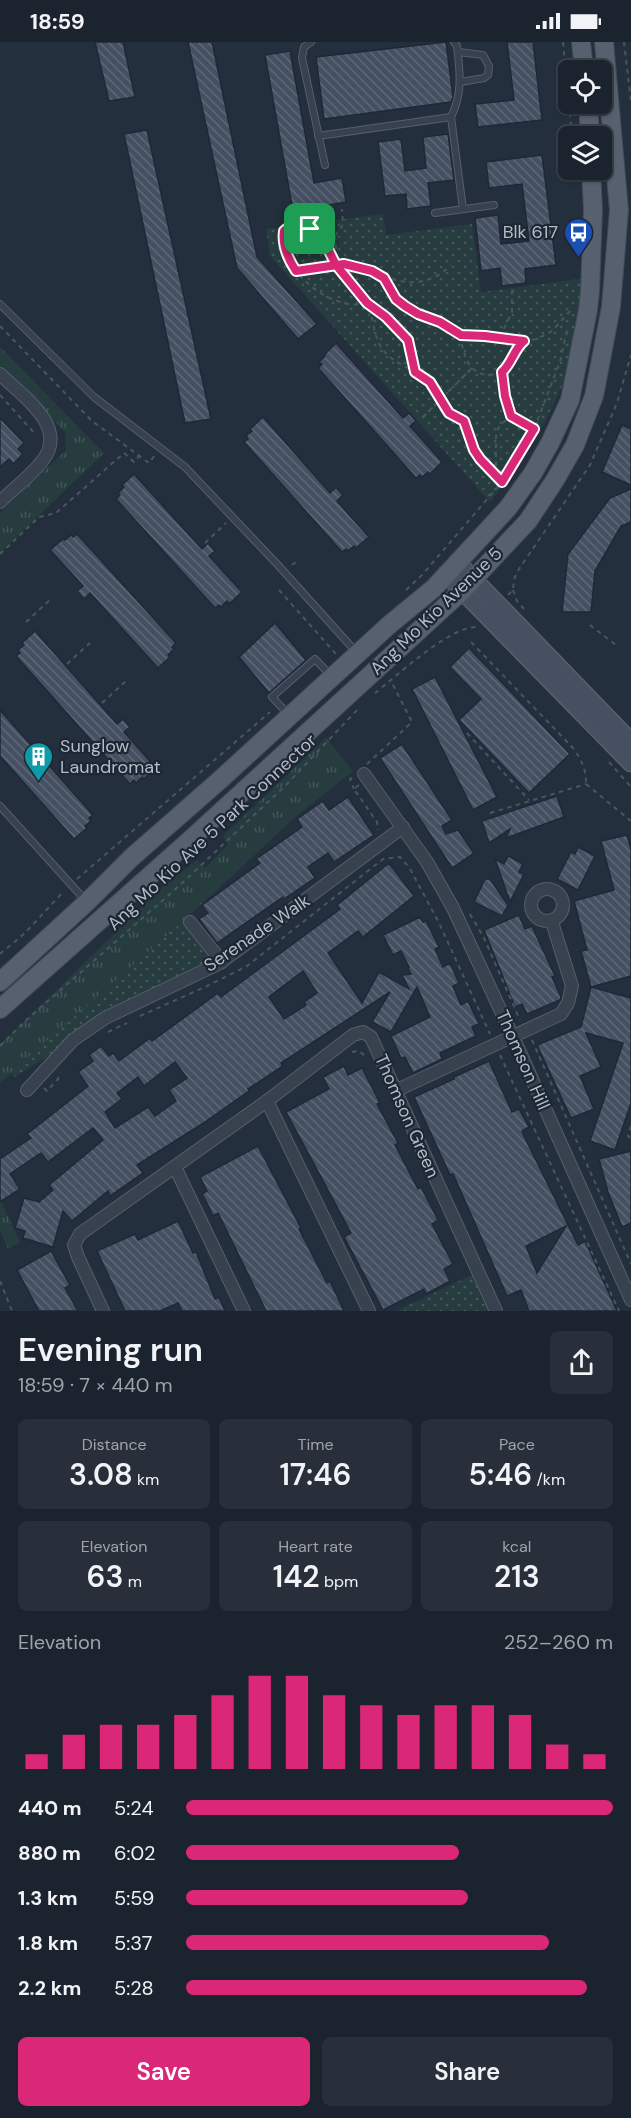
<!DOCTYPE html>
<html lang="en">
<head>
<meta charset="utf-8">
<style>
	body { margin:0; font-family:"DM Sans",sans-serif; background:#282f3a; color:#f1f3f6; height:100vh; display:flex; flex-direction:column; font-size:22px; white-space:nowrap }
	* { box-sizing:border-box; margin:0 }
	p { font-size:20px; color:#a0a4aa }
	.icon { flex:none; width:33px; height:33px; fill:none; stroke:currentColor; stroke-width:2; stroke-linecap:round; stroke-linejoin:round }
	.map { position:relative; height:1269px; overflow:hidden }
	.drawer { display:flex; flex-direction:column; background:#1b232e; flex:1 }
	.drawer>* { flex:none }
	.tools { position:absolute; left:558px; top:18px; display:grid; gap:12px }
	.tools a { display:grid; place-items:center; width:54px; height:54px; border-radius:9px; background:#1b232e; box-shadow:0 2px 4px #0004,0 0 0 2px #39404a; font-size:30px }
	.pin { position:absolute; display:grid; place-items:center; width:51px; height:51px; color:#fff; margin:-26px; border-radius:12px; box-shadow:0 3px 9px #0006 }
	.round { display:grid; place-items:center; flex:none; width:63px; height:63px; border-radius:9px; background:#282f3a }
	.head { display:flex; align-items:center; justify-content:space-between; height:102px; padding:0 18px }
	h1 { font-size:33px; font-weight:600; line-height:45px }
	.figures { display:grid; grid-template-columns:repeat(3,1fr); gap:9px; height:102px; padding:6px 18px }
	.figures div { display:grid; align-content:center; border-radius:9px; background:#282f3a; text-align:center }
	.figures b { font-size:30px; font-weight:600 }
	.figures small { font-size:16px; font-weight:400 }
	.figures p { font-size:16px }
	.chart { height:168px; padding:12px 18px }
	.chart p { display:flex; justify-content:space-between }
	.chart svg { width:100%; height:108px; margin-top:6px; stroke:#db2777; stroke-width:6 }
	.primary-button { display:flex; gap:12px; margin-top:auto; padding:12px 18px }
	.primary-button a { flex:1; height:69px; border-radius:9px; background:#db2777; color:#fff; font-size:24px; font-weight:600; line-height:69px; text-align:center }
	.primary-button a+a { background:#282f3a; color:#f1f3f6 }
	ul { padding:0 18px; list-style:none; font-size:20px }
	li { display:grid; grid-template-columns:96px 72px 1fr; align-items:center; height:45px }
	li i { height:15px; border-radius:8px; background:#db2777 }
	.status { display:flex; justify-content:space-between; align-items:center; height:42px; padding:0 30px; background:#1b232e; direction:ltr }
	.status svg { height:16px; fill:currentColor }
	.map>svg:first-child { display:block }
</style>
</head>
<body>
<div class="status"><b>18:59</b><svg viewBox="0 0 49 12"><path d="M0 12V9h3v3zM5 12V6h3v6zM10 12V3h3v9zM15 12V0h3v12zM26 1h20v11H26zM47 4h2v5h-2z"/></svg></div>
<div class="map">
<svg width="631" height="1269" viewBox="0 0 631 1269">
	<defs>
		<pattern id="grass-tufts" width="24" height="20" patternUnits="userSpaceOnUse" patternTransform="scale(1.5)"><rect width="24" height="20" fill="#263c3f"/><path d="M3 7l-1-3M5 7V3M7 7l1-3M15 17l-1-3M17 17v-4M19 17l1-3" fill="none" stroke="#435659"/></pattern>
		<pattern id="park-dots" width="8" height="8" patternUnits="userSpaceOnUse" patternTransform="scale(1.5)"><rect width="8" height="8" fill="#263c3f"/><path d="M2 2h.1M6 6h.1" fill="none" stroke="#435659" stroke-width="1.8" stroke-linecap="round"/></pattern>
		<pattern id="building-back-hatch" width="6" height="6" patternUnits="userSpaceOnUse" patternTransform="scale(1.5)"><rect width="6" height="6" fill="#455162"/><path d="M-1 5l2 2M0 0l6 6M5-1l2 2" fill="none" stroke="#5d6877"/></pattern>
	</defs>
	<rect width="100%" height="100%" fill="#242f3e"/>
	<g fill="url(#grass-tufts)">
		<path d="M0 305 104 411 0 511V471L66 408 65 390 0 324Z"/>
		<path d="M326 696 353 729 293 777 189 874 0 1041V1003L162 845 197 818 205 826 228 803 223 794Z"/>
		<path d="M0 1157 20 1200 8 1207 0 1189Z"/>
	</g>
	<g fill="url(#park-dots)">
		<path d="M383 172 386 193 472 182 481 250 586 236C580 264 576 302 568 328 549 381 525 416 490 460L270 214 266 187Z"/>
		<path d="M189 874 220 921 73 998 15 1035 11 1030Z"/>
		<path d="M480 1229 499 1269H396Z"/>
	</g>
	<g fill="url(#building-back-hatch)" stroke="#1f2835" stroke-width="1.5" fill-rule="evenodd">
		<path d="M95 0H123L135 55 109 59Z"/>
		<path d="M188 0H212L257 215 317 282 298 297 237 226Z"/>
		<path d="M446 0 453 55 451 60 324 77 316 15Z"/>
		<path d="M507 0H533L542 78 478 85 475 62 514 58Z"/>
		<path d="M290 9 314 141 342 136 346 160 293 169 265 13Z"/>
		<path d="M147 88 211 377 185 381 124 92Z"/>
		<path d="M448 92 454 138 428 141 431 164 407 167 406 152 385 154 378 100 401 97 405 129 426 126 423 95Z"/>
		<path d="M542 113 556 223 525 227 526 241 502 244 500 226 481 229 475 176 498 173 501 202 529 199 522 142 489 146 486 120Z"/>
		<path d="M336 301 403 376 409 371 416 379 410 384 442 420 430 432 428 430 422 435 420 433 416 436 318 326 322 322 319 320 325 314 324 313Z"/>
		<path d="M263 375 330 451 336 445 343 453 337 459 369 495 356 506 354 504 348 509 346 507 342 510 244 400 248 397 246 394 252 389 250 387Z"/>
		<path d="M0 376 24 401 18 407 23 412 13 422 9 417 0 425Z"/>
		<path d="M622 383 631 387V443L602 430Z"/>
		<path d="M134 432 202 507 208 501 215 509 209 514 242 550 229 562 227 559 221 565 219 563 215 566 116 457 120 453 118 451 124 445 122 443Z"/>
		<path d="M631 447V480L621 484 595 529 591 570H562L568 512 610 456Z"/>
		<path d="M77 492 176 601 172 605 174 607 168 613 170 615 158 626 90 551 84 557 77 549 83 544 50 508 63 497 65 498 71 493 73 495Z"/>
		<path d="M275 581 306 618 269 651 239 615Z"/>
		<path d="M35 589 117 682 123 677 130 685 124 690 156 726 144 737 142 735 136 741 134 738 130 742 16 614 20 611 18 608 24 603 22 601Z"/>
		<path d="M469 606 570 712 529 751 459 678 481 657 450 625Z"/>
		<path d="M435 635 497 755 473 768 412 647Z"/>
		<path d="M0 668 93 773 89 776 91 779 85 784 87 786 74 797 0 714Z"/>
		<path d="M402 702 452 778 442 784 446 792 458 788 474 811 452 826 380 716Z"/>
		<path d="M557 754 564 775 506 796 510 787 489 801 482 779Z"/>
		<path d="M348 755 374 793 334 820 328 811 308 825 315 836 284 857 283 855 217 901 199 877 208 871 202 863 260 821 256 817 302 785 297 777 323 759 329 768Z"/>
		<path d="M627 793 631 807V934L591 945 581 909 587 908 574 859 614 848 601 799Z"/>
		<path d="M578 805 595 814 578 848 557 837 571 810 575 812Z"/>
		<path d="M508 814 523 822 519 830 524 832 510 860 495 817 504 822Z"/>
		<path d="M389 821 414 854 363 895 358 889 328 911 362 961 379 930 409 947 402 933 411 932 408 926 409 925 401 909 393 913 383 893 420 875 423 880 426 879 439 905 435 907 443 925 450 921 459 941 453 944 461 963 468 959 479 982 472 985 476 994 440 1011 442 1017 413 1031 405 1015 401 1016 391 994 430 975 417 945 391 990 372 980 390 950 281 1021 283 1024 248 1047 249 1049 202 1082 137 1123 143 1131 110 1154 108 1149 72 1179 63 1169 53 1205 23 1196 25 1189 15 1186 24 1156 39 1160 53 1148 49 1143 103 1098 93 1086 48 1120 41 1111 10 1132 20 1147 0 1160V1117L31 1096 27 1092 88 1044 78 1030 93 1019 89 1013 101 1004 109 1014 113 1011 119 1019 150 996 152 999 218 951 221 955 340 867 337 863ZM303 929 317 951 304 960 306 963 284 977 269 955ZM175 1020 187 1036 169 1048 176 1059 155 1074 148 1065 115 1086 105 1070 122 1057 117 1051 138 1035 144 1044Z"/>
		<path d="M485 837H490L508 863 502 874 474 860Z"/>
		<path d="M519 873 525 887 532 884 555 934 552 935 561 955 560 958 527 972 522 962 515 965 484 888Z"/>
		<path d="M591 945 631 956V1061L615 1108 590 1099 623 1001 586 991 601 1025 580 1034 594 1067 571 1076 537 1003 581 985Z"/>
		<path d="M489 1019 512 1070 519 1067 529 1085 522 1089 525 1096 578 1203 585 1199 617 1269H529L521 1248 507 1254 453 1132 450 1133 414 1055 454 1037V1035ZM566 1184 537 1231 526 1204Z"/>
		<path d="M344 1024 348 1033 362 1026 380 1061 377 1062 398 1101 395 1103 404 1120 418 1147 421 1145 438 1178 432 1182 453 1222 444 1227 450 1239 426 1252 424 1247 383 1268 344 1195 351 1191 286 1070 329 1047 323 1035Z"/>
		<path d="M258 1104 301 1186 299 1187 327 1241 330 1239 344 1269H266L218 1171 213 1174 208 1163 202 1152 207 1149 200 1135Z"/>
		<path d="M631 1109V1181L622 1185 608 1150 599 1117Z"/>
		<path d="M178 1179 193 1211 196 1210 215 1257 219 1255 225 1269H182L178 1261 160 1269H125L97 1209 135 1192 138 1198Z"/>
		<path d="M51 1209 70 1243 65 1246 78 1269H39L17 1228Z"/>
	</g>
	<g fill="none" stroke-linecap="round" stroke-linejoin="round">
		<defs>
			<g id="service">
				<path d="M311 0 304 5 302 16 325 123"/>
				<path d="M454 0 457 4C460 30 463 51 451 75L463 167"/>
				<path d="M458 10 483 13 489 24 488 33 484 36 461 40"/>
				<path d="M318 94 451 75"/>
				<path d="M435 171 494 163"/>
				<path d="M0 262 94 355 185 425 277 522 357 611"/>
				<path d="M288 672 272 655 315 617 331 634"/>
				<path d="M0 764 86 859"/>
			</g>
			<g id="minor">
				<path d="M0 332C21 353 69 384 43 418 32 433 14 446 0 460"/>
				<path d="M364 732 427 820 453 866 513 995 631 1258"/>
				<circle cx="547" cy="863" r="16"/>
				<path d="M190 880 222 920"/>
				<path d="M27 1048 73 998 105 976 220 921 403 785"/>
				<path d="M395 1049 561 972 568 961 572 944 552 880"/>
				<path d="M267 1059 369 1269"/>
				<path d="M175 1125 244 1269"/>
				<path d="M103 1269 78 1215 74 1203 80 1192 267 1059 353 993 363 990 371 995 496 1269"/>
			</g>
			<g id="secondary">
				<path d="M457 520 631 700"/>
				<path d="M446 532 631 721"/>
			</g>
			<g id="primary">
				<path d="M581 0 584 28"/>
				<path d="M588 62 590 94"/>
				<path d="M0 940 87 860 131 816 221 737 389 583 434 546 508 466 533 431 550 401 570 358 588 268 590 249 593 168 591 128"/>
				<path d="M0 967 190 798 463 548 528 479 555 438 575 403 594 354 611 265 619 168 604 0"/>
			</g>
		</defs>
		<use href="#service" stroke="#565f6c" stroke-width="8"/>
		<use href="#minor" stroke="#565f6c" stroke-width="14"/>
		<use href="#secondary" stroke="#565f6c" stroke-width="19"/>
		<use href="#primary" stroke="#414a57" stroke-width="20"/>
		<g stroke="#44595c" stroke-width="2" stroke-dasharray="4.5 4.5" stroke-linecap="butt">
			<path d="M563 0 568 58"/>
			<path d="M624 0 631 60"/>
			<path d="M569 62 572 94"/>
			<path d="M321 182 335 194 337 220"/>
			<path d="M335 194 343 183 342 167"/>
			<path d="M320 196 327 187"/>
			<path d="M296 229C312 227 331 220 347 222 375 226 394 245 423 239 435 236 443 232 450 223"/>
			<path d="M384 235 396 257 405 264 418 272 446 283 461 293 524 299 537 297 552 289 572 267"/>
			<path d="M367 261C331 271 278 227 284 189 308 165 328 209 337 224 344 234 358 251 366 260 379 274 398 281 407 298 413 308 411 320 415 330L430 340 449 371 464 379 474 408 480 417 502 440"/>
			<path d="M371 266C371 274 373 282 375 290 381 314 395 319 415 330"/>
			<path d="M0 284 92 379 149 421 155 413"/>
			<path d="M461 293C462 310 468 332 488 333 495 333 501 331 506 326 515 318 515 306 524 299"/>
			<path d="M500 295 512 270V247"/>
			<path d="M0 353 36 393"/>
			<path d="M511 373 534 387"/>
			<path d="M423 375 472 326"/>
			<path d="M496 433V391L499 385 511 373 505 354 502 330"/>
			<path d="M205 501 226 481"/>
			<path d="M0 512 39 475 56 471 124 411 134 420 139 414"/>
			<path d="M292 523 299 518"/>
			<path d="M279 548 336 612"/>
			<path d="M406 548 422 533 502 440 534 387 560 320 568 284"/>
			<path d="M513 548 517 559 524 567"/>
			<path d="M508 553 513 548 514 538 517 530 590 423 617 361 631 313"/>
			<path d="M26 580 52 556"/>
			<path d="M590 583 616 603"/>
			<path d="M471 600 574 707C582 719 586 727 586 742"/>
			<path d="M67 622 92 599"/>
			<path d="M375 651C398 633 450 584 477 585"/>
			<path d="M102 661 127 638"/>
			<path d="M467 691 529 758"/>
			<path d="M609 720 631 745"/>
			<path d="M367 722 412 680 391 639"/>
			<path d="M352 736 350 737 354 747"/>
			<path d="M586 742 631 779"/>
			<path d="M359 743 354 747 377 780 378 788"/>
			<path d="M490 771 586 742"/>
			<path d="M77 837 270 670"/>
			<path d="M470 872 484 896 520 978"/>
			<path d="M0 912 25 891 64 849"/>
			<path d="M140 974 205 945 247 924 383 817 400 815 409 825 439 881 490 992"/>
			<path d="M108 990 127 981"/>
			<path d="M532 998 631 1222"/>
			<path d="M0 1004 24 980 179 844 286 743 358 667"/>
			<path d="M352 1010 359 1009 365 1014"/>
			<path d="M500 1013 619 1269"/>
			<path d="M44 1046 47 1049 58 1037 61 1031"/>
			<path d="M631 1084 628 1094 631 1097"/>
			<path d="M0 1239 12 1269"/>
		</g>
		<use href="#service" stroke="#38414e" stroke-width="6"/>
		<use href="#minor" stroke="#38414e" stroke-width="12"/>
		<use href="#secondary" stroke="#465061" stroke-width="16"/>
		<use href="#primary" stroke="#56606e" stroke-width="18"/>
	</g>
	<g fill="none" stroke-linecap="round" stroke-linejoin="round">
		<defs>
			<path id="route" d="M310 187 317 192 326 203 336 223 367 261 386 275 408 298 415 330 430 340 449 371 464 379 474 408 480 417 502 440 534 387 511 374 505 354 502 330C512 321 514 307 524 299L485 294 461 293 440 280 418 272 405 264 396 257 384 236 372 229 344 222 296 229C288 217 282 203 284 189 291 182 301 182 310 187"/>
		</defs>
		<use href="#route" stroke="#fff" stroke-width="12"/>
		<use href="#route" stroke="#db2777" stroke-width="8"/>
	</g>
	<defs>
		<symbol id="bus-pin" viewBox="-11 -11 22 30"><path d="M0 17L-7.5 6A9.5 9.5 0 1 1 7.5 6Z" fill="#1a4fb4" stroke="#1d2633"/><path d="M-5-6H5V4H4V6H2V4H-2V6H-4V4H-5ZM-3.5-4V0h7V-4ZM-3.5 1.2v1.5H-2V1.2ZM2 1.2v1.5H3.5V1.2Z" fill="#fff"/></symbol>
		<symbol id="building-pin" viewBox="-11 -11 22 30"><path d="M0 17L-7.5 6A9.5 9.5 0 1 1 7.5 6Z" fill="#0f9aa8" stroke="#1d2633"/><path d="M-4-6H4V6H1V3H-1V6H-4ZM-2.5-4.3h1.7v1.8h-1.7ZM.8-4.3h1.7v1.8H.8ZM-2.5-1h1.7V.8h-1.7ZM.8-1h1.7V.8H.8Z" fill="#fff"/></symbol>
	</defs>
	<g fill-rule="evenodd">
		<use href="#bus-pin" x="562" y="174" width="33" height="45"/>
		<use href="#building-pin" x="22" y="698" width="33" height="45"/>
	</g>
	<g text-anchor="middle" stroke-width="4.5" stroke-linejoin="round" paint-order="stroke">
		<g font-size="18" fill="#b4bcc9" stroke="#1d2633" text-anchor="end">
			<text x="558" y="196">Blk 617</text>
			<text x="60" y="710" text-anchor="start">Sunglow<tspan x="60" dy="21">Laundromat</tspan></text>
		</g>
		<g font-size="18" fill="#b4bcc9" stroke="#1d2633">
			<text transform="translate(436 569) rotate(-44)" y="6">Ang Mo Kio Avenue 5</text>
			<text transform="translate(212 790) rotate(-43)" y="6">Ang Mo Kio Ave 5 Park Connector</text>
			<text transform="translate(257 891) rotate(-34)" y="6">Serenade Walk</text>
			<text transform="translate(523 1018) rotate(66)" y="6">Thomson Hill</text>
			<text transform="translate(407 1074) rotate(66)" y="6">Thomson Green</text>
		</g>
	</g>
</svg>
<div class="tools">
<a><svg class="icon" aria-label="locate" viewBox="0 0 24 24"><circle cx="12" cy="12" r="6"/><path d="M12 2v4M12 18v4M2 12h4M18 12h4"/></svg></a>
<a><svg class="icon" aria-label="layers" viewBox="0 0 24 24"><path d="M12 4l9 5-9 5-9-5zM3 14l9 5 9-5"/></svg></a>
</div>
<div class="pin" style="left:310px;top:187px;background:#1e9e55"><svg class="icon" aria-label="arrive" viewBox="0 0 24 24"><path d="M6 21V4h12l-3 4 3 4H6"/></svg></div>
</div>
<section class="drawer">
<div class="head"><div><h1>Evening run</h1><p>18:59 · 7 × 440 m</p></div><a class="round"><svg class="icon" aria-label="share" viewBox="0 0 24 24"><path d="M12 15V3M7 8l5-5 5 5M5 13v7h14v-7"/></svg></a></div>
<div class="figures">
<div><p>Distance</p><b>3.08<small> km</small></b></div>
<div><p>Time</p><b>17:46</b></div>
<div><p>Pace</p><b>5:46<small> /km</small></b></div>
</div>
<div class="figures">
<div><p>Elevation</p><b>63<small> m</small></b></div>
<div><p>Heart rate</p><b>142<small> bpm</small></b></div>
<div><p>kcal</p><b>213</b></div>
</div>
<div class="chart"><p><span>Elevation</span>252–260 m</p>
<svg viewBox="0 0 160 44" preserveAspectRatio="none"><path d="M5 44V38M15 44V30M25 44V26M35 44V26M45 44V22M55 44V14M65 44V6M75 44V6M85 44V14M95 44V18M105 44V22M115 44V18M125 44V18M135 44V22M145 44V34M155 44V38"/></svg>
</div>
<ul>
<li><b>440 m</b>5:24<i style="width:100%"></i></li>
<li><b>880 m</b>6:02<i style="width:64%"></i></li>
<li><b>1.3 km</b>5:59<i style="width:66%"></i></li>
<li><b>1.8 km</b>5:37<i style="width:85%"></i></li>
<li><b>2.2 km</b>5:28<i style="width:94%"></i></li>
</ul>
<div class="primary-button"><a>Save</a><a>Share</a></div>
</section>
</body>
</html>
